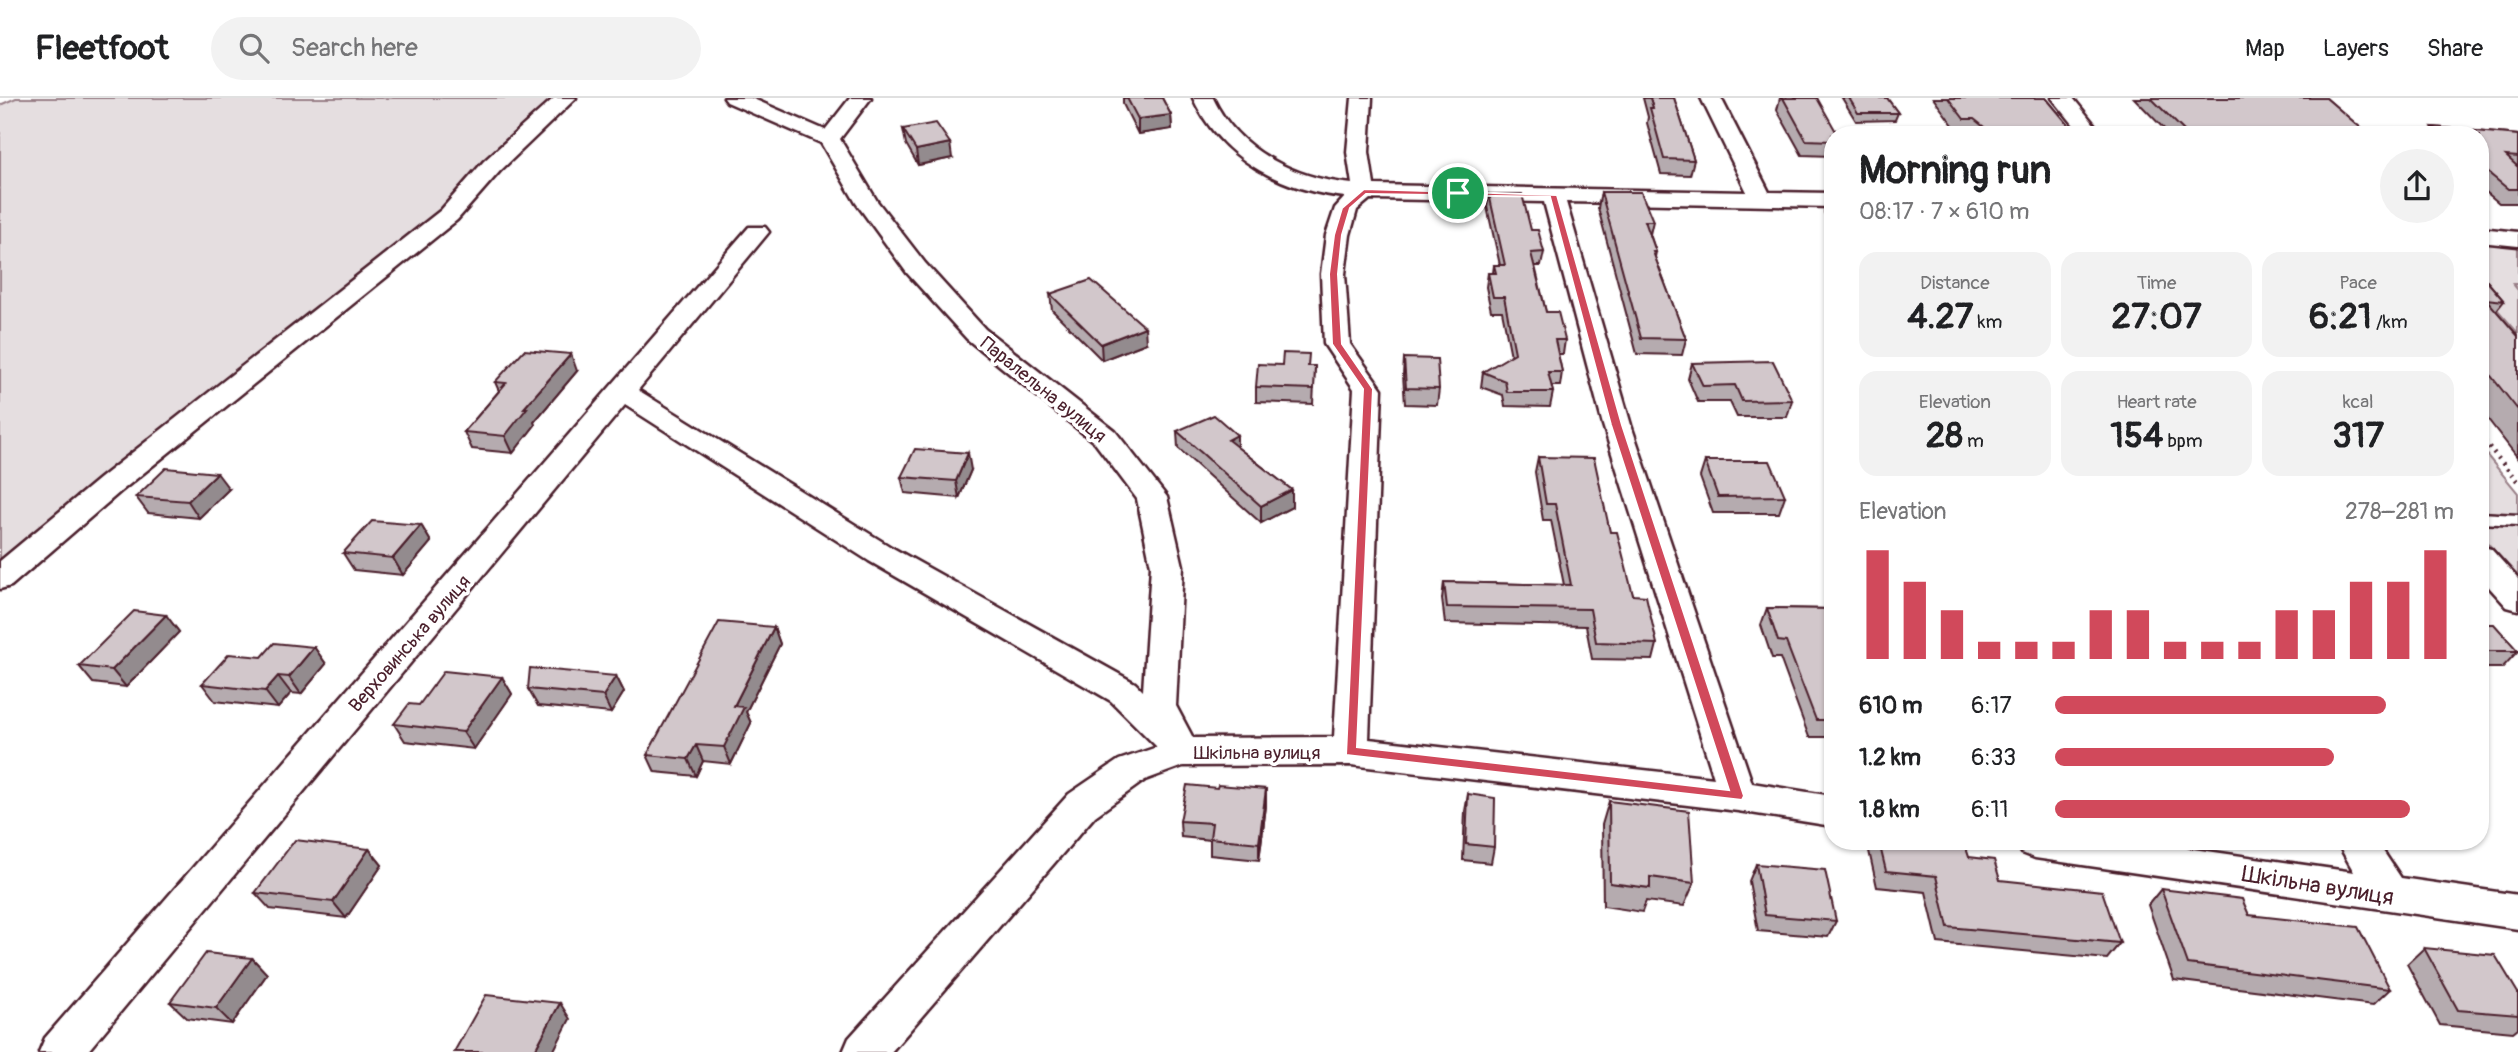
<!DOCTYPE html>
<html lang="en">
<head>
<meta charset="utf-8">
<style>
	body { margin:0; font-family:Pangolin,sans-serif; background:#f2f2f2; color:#202124; height:100vh; display:flex; flex-direction:column; font-size:26px; white-space:nowrap }
	* { box-sizing:border-box; margin:0 }
	p { font-size:23px; color:#757577 }
	.icon { flex:none; width:38px; height:38px; fill:none; stroke:currentColor; stroke-width:2; stroke-linecap:round; stroke-linejoin:round }
	.map { position:relative; flex:1; overflow:hidden }
	.drawer { position:absolute; left:1824px; top:28px; width:665px; height:724px; display:flex; flex-direction:column; background:#fff; border-radius:28px; box-shadow:0 2px 5px #0004 }
	.drawer>* { flex:none }
	.pin { position:absolute; display:grid; place-items:center; width:60px; height:60px; color:#fff; margin:-30px; border:4px solid #fff; border-radius:50%; box-shadow:0 2px 7px #0007 }
	.round { display:grid; place-items:center; flex:none; width:74px; height:74px; border-radius:37px; background:#f2f2f2 }
	.overview { display:flex; align-items:center; justify-content:space-between; height:119px; padding:0 35px }
	h1 { font-size:38px; font-weight:800; line-height:52px }
	.figures { display:grid; grid-template-columns:repeat(3,1fr); gap:10px; height:119px; padding:7px 35px }
	.figures div { display:grid; align-content:center; border-radius:18px; background:#f2f2f2; text-align:center }
	.figures b { font-size:35px; font-weight:800 }
	.figures small { font-size:19px; font-weight:400 }
	.figures p { font-size:19px }
	.chart { height:196px; padding:14px 35px }
	.chart p { display:flex; justify-content:space-between }
	.chart svg { width:100%; height:126px; margin-top:7px; stroke:#d1495b; stroke-width:6 }
	ul { padding:0 35px; list-style:none; font-size:23px }
	li { display:grid; grid-template-columns:112px 84px 1fr; align-items:center; height:52px }
	li i { height:18px; border-radius:9px; background:#d1495b }
	header { display:flex; align-items:center; gap:42px; box-sizing:border-box; height:98px; padding:0 35px; background:#fff; border-bottom:2px solid #e0e0e0 }
	header strong { font-size:33px }
	nav { display:flex; gap:38px; margin-inline-start:auto; font-size:24px }
	.search { width:490px; height:63px; background:#f2f2f2; display:flex; align-items:center; gap:18px; box-sizing:border-box; padding:0 24px; border-radius:38px; color:#757577; font-size:26px }
	.map>svg:first-child { display:block }
</style>
</head>
<body>
<header>
<strong>Fleetfoot</strong>
<div class="search"><svg class="icon" aria-label="search" viewBox="0 0 24 24"><circle cx="10" cy="10" r="6"/><path d="M15 15l6 6"/></svg>Search here</div>
<nav><a>Map</a><a>Layers</a><a>Share</a></nav>
</header>
<div class="map">
<svg width="2518" height="954" viewBox="0 0 2518 954">
	<rect width="100%" height="100%" fill="#fff"/>
	<filter id="ink" filterUnits="userSpaceOnUse"><feTurbulence type="fractalNoise" baseFrequency=".0143" numOctaves="2"/><feDisplacementMap in="SourceGraphic" scale="14" xChannelSelector="R" yChannelSelector="G"/><feConvolveMatrix kernelMatrix="1 2 1 2 8 2 1 2 1" color-interpolation-filters="sRGB"/></filter>
	<g filter="url(#ink)">
		<g fill="#e5dee0" stroke="#987e86" stroke-width="2">
			<path d="M16 0H566L449 117 0 479V7Z"/>
			<path d="M2480 144 2518 149V186H2513L2518 192V235L2480 192Z"/>
			<path d="M2480 349 2518 395V416L2489 415 2480 409Z"/>
			<path d="M2486 424 2518 427V478L2480 437V427Z"/>
		</g>
		<g fill="none" stroke-linecap="round" stroke-linejoin="round">
			<defs>
				<path id="service" d="M2480 415 2518 417V427L2480 425Z"/>
				<g id="minor">
					<path d="M554 0H576L500 73 457 122 120 394 11 488 0 491V463L100 380 441 112 484 63Z"/>
					<path d="M724 0H751L825 32 850 0H871L840 41 877 103 925 165 985 231 1115 333 1167 399 1183 468 1176 608 1193 640 1334 639 1354 291 1324 246 1321 176 1326 137 1335 110 1345 99C1282 93 1220 60 1193 0H1213C1238 53 1296 81 1352 86L1347 54 1352 0H1372L1369 54 1374 87 1747 94 1701 0H1721L1769 94 1832 95V109L1566 104 1631 327 1752 685 1832 698V728L1738 713 1351 667 1183 668 1145 682 1095 718 891 954H843L849 940 1069 696 1119 662 1157 649 1111 603 869 463 625 307 87 954H39L45 940 749 129H765L769 134 638 292 891 449 1135 585 1143 593 1151 468 1137 401 1095 345 967 241 907 175 856 105 821 45 727 4ZM1370 101 1544 104 1603 327 1714 680 1369 641 1382 291 1350 246 1345 176 1350 137 1357 112Z"/>
					<path d="M2052 0H2073L2103 37H2082Z"/>
					<path d="M2480 130 2518 134V148L2480 144Z"/>
					<path d="M2480 448 2491 451 2518 481V512L2507 509 2480 479Z"/>
					<path d="M2016 744H2144L2354 774 2337 744H2377L2401 780 2518 797V831L2035 760 2022 755Z"/>
				</g>
			</defs>
			<use href="#service" stroke="#4a1f2b" stroke-width="5"/>
			<use href="#minor" stroke="#4a1f2b" stroke-width="5"/>
			<path stroke="#4a1f2b" stroke-width="4.5" stroke-dasharray="2 5" stroke-linecap="butt" d="M2480 338 2518 384"/>
			<use href="#service" fill="#fff" fill-rule="evenodd"/>
			<use href="#minor" fill="#fff" fill-rule="evenodd"/>
		</g>
		<g fill="#b5abaf" stroke="#4a1f2b" stroke-width="2">
			<path d="M1123 0H1162L1171 17 1172 31 1138 36 1123 6Z"/>
			<path d="M1643 0H1674L1694 62 1690 77 1661 76 1647 25 1648 19Z"/>
			<path d="M1780 0H1817L1832 37V58L1802 57 1777 12Z"/>
			<path d="M1842 0H1887L1898 15 1895 22 1856 23Z"/>
			<path d="M1933 0H2046L2077 37H1971L1969 35H1959Z"/>
			<path d="M2134 0H2326L2369 37H2170Z"/>
			<path d="M2433 29 2518 37V105H2499L2480 89V37H2428Z"/>
			<path d="M903 31 952 60 918 67 906 46Z"/>
			<path d="M1601 94 1653 123 1650 136 1656 154 1655 159 1686 241 1682 257 1637 256 1598 110Z"/>
			<path d="M1489 96 1531 132 1544 154 1541 168H1535L1546 214 1565 242 1563 256H1558L1562 274 1560 288H1551L1553 294 1550 309 1505 308 1503 297 1481 289 1483 274 1511 258 1502 213H1491L1486 189 1488 175H1493L1494 167H1500L1487 109Z"/>
			<path d="M1828 99H1832V139L1824 114Z"/>
			<path d="M2480 175 2504 203 2496 213 2518 238V360L2480 311Z"/>
			<path d="M1050 196 1146 245 1102 262 1052 212Z"/>
			<path d="M1404 260 1439 291 1437 307 1405 306 1403 277Z"/>
			<path d="M1692 265 1792 302 1787 319H1737L1730 304H1698L1688 281Z"/>
			<path d="M1308 268H1315L1313 306 1256 304V289Z"/>
			<path d="M577 273 534 324 535 327 513 355 472 351 464 334 499 293 495 284Z"/>
			<path d="M1177 333 1237 337V349L1292 392V409L1261 425 1178 350Z"/>
			<path d="M1538 359 1610 434 1633 497 1657 546 1653 562 1592 561 1586 528 1445 525 1442 501 1444 484 1564 487 1551 422H1543L1535 374Z"/>
			<path d="M1705 363 1785 398 1779 415H1713L1700 379Z"/>
			<path d="M971 372 959 400 905 395 901 379Z"/>
			<path d="M229 391 199 420 148 415 136 399Z"/>
			<path d="M421 427 431 444 403 477 354 472 343 455Z"/>
			<path d="M1767 510 1832 511V639H1809L1780 560H1772L1761 527Z"/>
			<path d="M166 517 179 534 126 589 93 585 79 568Z"/>
			<path d="M2480 526 2518 553 2502 570H2480Z"/>
			<path d="M774 529 780 546 746 614 751 625 731 666 703 663 696 678 655 674 647 657Z"/>
			<path d="M314 549 326 566 301 596 291 595 278 610 215 603 202 586 262 559Z"/>
			<path d="M616 578 624 594 611 615 538 608 528 591Z"/>
			<path d="M502 579 512 596 474 651 405 643 394 626 419 607Z"/>
			<path d="M1217 690 1266 691V708L1259 762 1210 757V742L1181 739 1180 723Z"/>
			<path d="M1468 696 1494 749 1491 765 1463 762 1465 713Z"/>
			<path d="M1609 703 1694 785 1684 808 1646 803 1642 814 1603 808 1602 727Z"/>
			<path d="M1867 744H1916V745L1969 759 2000 782 2120 845 2107 861 1938 845 1926 794 1877 789Z"/>
			<path d="M369 751 382 767 346 820 270 811 255 795Z"/>
			<path d="M1756 766 1836 823 1828 839 1758 833 1749 783Z"/>
			<path d="M2161 791 2249 817 2390 891 2373 907 2174 882 2148 807Z"/>
			<path d="M2424 850 2518 917V930L2513 934 2440 927 2407 866Z"/>
			<path d="M252 860 267 876 232 926 187 920 170 904Z"/>
		</g>
		<g fill="#938b8e" stroke="#4a1f2b" stroke-width="2">
			<path d="M1171 17 1172 31 1138 36V21Z"/>
			<path d="M950 45 952 60 918 67 916 52Z"/>
			<path d="M1145 229 1146 245 1102 262 1101 246Z"/>
			<path d="M571 256 577 273 534 324 535 327 513 355 505 338 524 310Z"/>
			<path d="M1237 337V354L1228 342Z"/>
			<path d="M968 355 971 372 959 400 956 383Z"/>
			<path d="M217 375 229 391 199 420 188 403Z"/>
			<path d="M1292 392V409L1261 425V408Z"/>
			<path d="M421 427 431 444 403 477 393 460Z"/>
			<path d="M166 517 179 534 126 589 112 572Z"/>
			<path d="M774 529 780 546 746 614 751 625 731 666 724 649 734 608Z"/>
			<path d="M314 549 326 566 301 596 289 579Z"/>
			<path d="M278 578 291 595 278 610 265 593Z"/>
			<path d="M616 578 624 594 611 615 603 598Z"/>
			<path d="M502 579 512 596 474 651 463 634Z"/>
			<path d="M696 647 703 663 696 678 688 661Z"/>
			<path d="M1266 691V708L1259 762V745Z"/>
			<path d="M369 751 382 767 346 820 333 804Z"/>
			<path d="M252 860 267 876 232 926 216 910Z"/>
			<path d="M560 905 570 921 553 954H534Z"/>
		</g>
		<g fill="#d2c7cb" stroke="#4a1f2b" stroke-width="2">
			<path d="M1127 0H1162L1171 17 1138 21Z"/>
			<path d="M1650 0H1674L1694 62 1664 61 1650 10H1653Z"/>
			<path d="M1783 0H1817L1838 37H1832V43L1806 42Z"/>
			<path d="M1849 0H1887L1898 15H1858Z"/>
			<path d="M1948 0H2046L2077 37H1990L1984 29 1974 21H1964Z"/>
			<path d="M2151 0H2326L2369 37H2188Z"/>
			<path d="M936 25 950 45 916 52 903 31Z"/>
			<path d="M2433 29 2518 37V59L2506 58 2518 69V91H2508L2480 68V37H2442Z"/>
			<path d="M1601 94H1641L1653 123H1645L1656 154H1653L1686 241 1641 240Z"/>
			<path d="M1489 96H1522L1531 132H1538L1544 154 1531 155 1546 214H1558L1565 242H1555L1562 274H1548L1553 294H1507L1505 283 1483 274 1515 255 1504 199H1493L1488 175H1496L1494 167H1505Z"/>
			<path d="M1828 99H1832V110Z"/>
			<path d="M2480 175 2504 203 2486 201 2518 238V312L2480 264Z"/>
			<path d="M1091 182 1145 229 1101 246 1050 196Z"/>
			<path d="M524 252 571 256 524 310H527L505 338 464 334 506 285 495 284Z"/>
			<path d="M1283 255 1309 256 1308 268H1315L1314 291 1256 289 1258 266 1282 267Z"/>
			<path d="M1404 260 1437 261 1439 291 1406 290Z"/>
			<path d="M1773 263 1792 302 1742 303 1735 287 1703 288 1692 265Z"/>
			<path d="M1214 317 1237 337 1228 342 1292 392 1261 408 1177 333Z"/>
			<path d="M915 351 968 355 956 383 901 379Z"/>
			<path d="M1538 359 1594 360 1610 434H1617L1633 497 1646 498 1657 546 1596 544 1590 511 1447 509 1444 484 1571 487 1555 406H1546Z"/>
			<path d="M1705 363H1770L1785 398 1718 399Z"/>
			<path d="M166 370 217 375 188 403 136 399Z"/>
			<path d="M372 423 421 427 393 460 343 455Z"/>
			<path d="M1767 510 1832 511V622H1816L1786 544 1778 543Z"/>
			<path d="M134 513 166 517 112 572 79 568Z"/>
			<path d="M719 524 774 529 734 608 744 609 724 649 696 647 688 661 647 657Z"/>
			<path d="M2480 526H2494L2518 553H2480Z"/>
			<path d="M274 545 314 549 289 579 278 578 265 593 202 586 229 556 262 559Z"/>
			<path d="M530 570 616 578 603 598 528 591Z"/>
			<path d="M444 573 502 579 463 634 394 626 409 606 419 607Z"/>
			<path d="M1187 687 1217 690 1218 687 1266 691 1259 745 1210 740 1212 725 1180 723Z"/>
			<path d="M1468 696 1495 700 1494 749 1466 746Z"/>
			<path d="M1609 703 1689 713 1694 785 1650 779V790L1610 785Z"/>
			<path d="M295 742 369 751 333 804 255 795Z"/>
			<path d="M1879 744H1916V745L1966 750 1969 759 1994 762 2000 782 2102 793 2120 845 1948 829 1936 778 1886 773Z"/>
			<path d="M1756 766 1825 772 1836 823 1765 817Z"/>
			<path d="M2161 791 2242 801 2249 817 2358 829 2390 891 2188 866Z"/>
			<path d="M2424 850 2495 857 2518 895V917L2458 912Z"/>
			<path d="M206 855 252 860 216 910 170 904Z"/>
			<path d="M486 897 560 905 534 954H454Z"/>
		</g>
	</g>
	<path fill="#d1495b" stroke="#fff" stroke-width="2" fill-rule="evenodd" d="M1364 91 1557 97 1622 327 1744 698 1742 702 1346 657 1363 291 1332 246 1329 176 1334 137 1342 110ZM1366 96 1550 99 1611 327 1729 692 1357 649 1373 291 1342 246 1338 176 1342 137 1350 110Z"/>
	<g text-anchor="middle" stroke-width="7" stroke-linejoin="round" paint-order="stroke">
		<g font-size="19" fill="#4a1f2b" stroke="#fff">
			<text transform="translate(1044 291) rotate(39)" y="7">Паралельна вулиця</text>
			<text transform="translate(409 545) rotate(-49)" y="7">Верховинська вулиця</text>
			<text x="1257" y="661">Шкільна вулиця</text>
		</g>
		<g font-size="23" fill="#4a1f2b" stroke="#fff">
			<text transform="translate(2318 787) rotate(9)" y="8">Шкільна вулиця</text>
		</g>
	</g>
</svg>
<div class="pin" style="left:1458px;top:95px;background:#1e9e55"><svg class="icon" aria-label="arrive" viewBox="0 0 24 24"><path d="M6 21V4h12l-3 4 3 4H6"/></svg></div>
<section class="drawer">
<div class="overview"><div><h1>Morning run</h1><p>08:17 · 7 × 610 m</p></div><a class="round"><svg class="icon" aria-label="share" viewBox="0 0 24 24"><path d="M12 15V3M7 8l5-5 5 5M5 13v7h14v-7"/></svg></a></div>
<div class="figures">
<div><p>Distance</p><b>4.27<small> km</small></b></div>
<div><p>Time</p><b>27:07</b></div>
<div><p>Pace</p><b>6:21<small> /km</small></b></div>
</div>
<div class="figures">
<div><p>Elevation</p><b>28<small> m</small></b></div>
<div><p>Heart rate</p><b>154<small> bpm</small></b></div>
<div><p>kcal</p><b>317</b></div>
</div>
<div class="chart"><p><span>Elevation</span>278–281 m</p>
<svg viewBox="0 0 160 44" preserveAspectRatio="none"><path d="M5 44V6M15 44V17M25 44V27M35 44V38M45 44V38M55 44V38M65 44V27M75 44V27M85 44V38M95 44V38M105 44V38M115 44V27M125 44V27M135 44V17M145 44V17M155 44V6"/></svg>
</div>
<ul>
<li><b>610 m</b>6:17<i style="width:83%"></i></li>
<li><b>1.2 km</b>6:33<i style="width:70%"></i></li>
<li><b>1.8 km</b>6:11<i style="width:89%"></i></li>
</ul>
</section>
</div>
</body>
</html>
